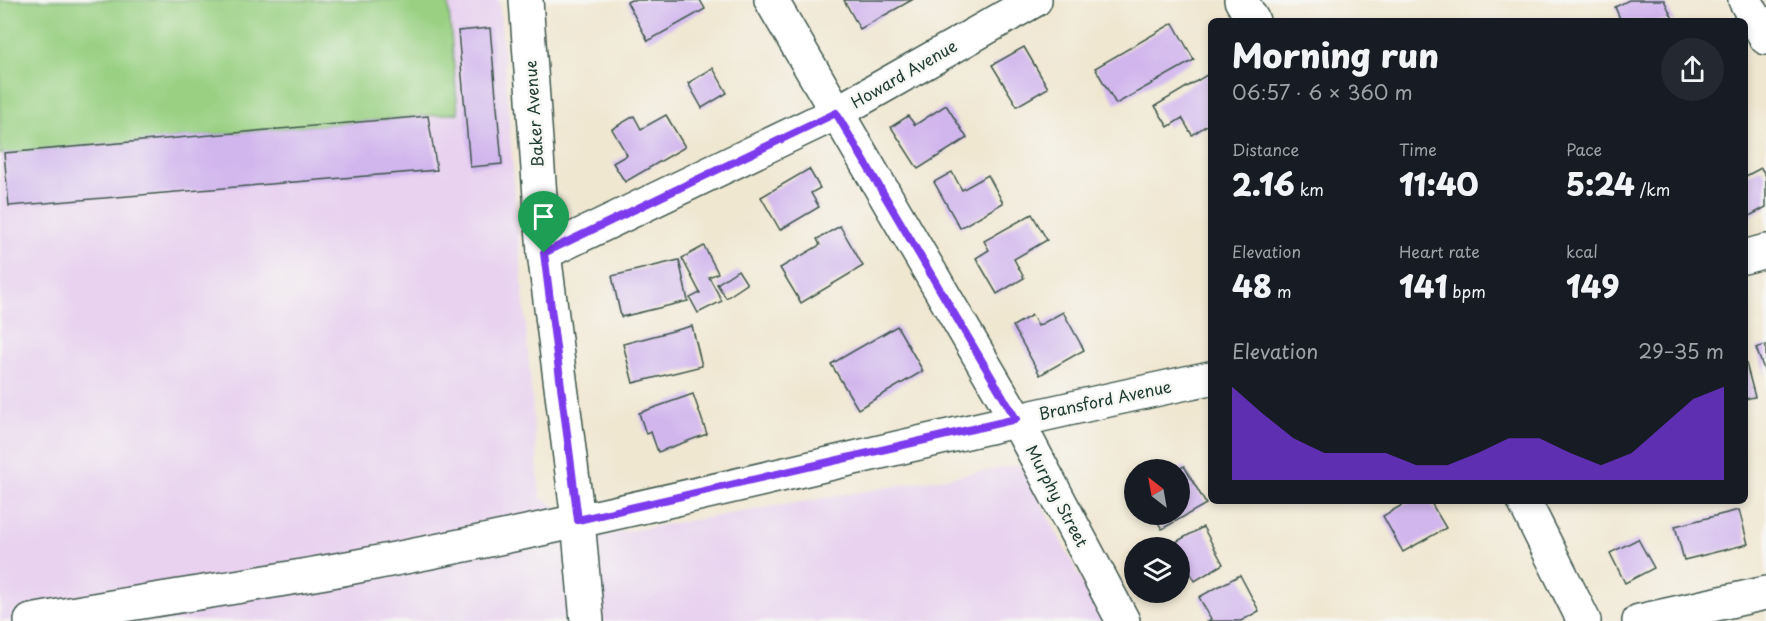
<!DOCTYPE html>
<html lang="en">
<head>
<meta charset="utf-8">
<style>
	body { margin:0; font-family:"Playpen Sans",sans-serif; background:#242831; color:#f1f3f6; height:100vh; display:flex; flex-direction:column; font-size:22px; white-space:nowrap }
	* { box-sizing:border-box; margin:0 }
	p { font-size:20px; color:#9ea1a6 }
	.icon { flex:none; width:33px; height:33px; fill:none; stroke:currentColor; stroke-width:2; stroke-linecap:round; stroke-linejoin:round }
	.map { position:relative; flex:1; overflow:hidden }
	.sheet { position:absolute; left:1208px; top:18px; width:540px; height:486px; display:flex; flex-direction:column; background:#171b24; border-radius:9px; box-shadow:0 3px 9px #0003 }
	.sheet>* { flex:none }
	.needle { width:39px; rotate:329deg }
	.buttons { position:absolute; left:1124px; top:459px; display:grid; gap:12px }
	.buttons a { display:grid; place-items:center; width:66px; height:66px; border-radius:50%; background:#171b24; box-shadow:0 3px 9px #0003; font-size:30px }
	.pin { position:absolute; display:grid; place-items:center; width:51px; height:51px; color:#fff; margin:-62px -26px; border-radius:50% 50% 50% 0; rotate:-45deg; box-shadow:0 0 6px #0007 }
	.pin .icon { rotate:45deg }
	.round { display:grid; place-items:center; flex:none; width:63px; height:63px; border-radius:32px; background:#242831 }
	.headline { display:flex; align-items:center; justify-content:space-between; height:102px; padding:0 24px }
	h1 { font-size:33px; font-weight:800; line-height:45px }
	.stats { display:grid; grid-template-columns:repeat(3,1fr); gap:9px; height:102px; padding:6px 24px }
	.stats div { display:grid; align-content:center }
	.stats b { font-size:30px; font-weight:800 }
	.stats small { font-size:16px; font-weight:400 }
	.stats p { font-size:16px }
	.chart { height:168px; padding:12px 24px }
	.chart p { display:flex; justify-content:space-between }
	.chart svg { width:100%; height:108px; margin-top:6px; fill:#7c3aed; opacity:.7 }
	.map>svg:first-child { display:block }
</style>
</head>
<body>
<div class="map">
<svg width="1766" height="621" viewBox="0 0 1766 621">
	<rect width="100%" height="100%" fill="#f6f6f2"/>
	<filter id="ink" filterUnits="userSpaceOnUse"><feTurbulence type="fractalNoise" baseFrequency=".0167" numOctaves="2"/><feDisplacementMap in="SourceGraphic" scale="12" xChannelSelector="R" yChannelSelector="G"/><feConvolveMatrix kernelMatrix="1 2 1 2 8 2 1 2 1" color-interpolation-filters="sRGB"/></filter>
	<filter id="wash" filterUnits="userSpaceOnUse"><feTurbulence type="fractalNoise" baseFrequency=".008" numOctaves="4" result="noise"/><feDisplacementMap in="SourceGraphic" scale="24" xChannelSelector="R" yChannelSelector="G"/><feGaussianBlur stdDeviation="1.35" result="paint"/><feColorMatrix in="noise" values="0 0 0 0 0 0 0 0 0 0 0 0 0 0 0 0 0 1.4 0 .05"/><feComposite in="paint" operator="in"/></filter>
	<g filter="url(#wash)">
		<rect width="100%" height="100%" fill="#f0e7d1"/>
		<path fill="#e8d2ef" d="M0 0H499L540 497 603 535 1021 465 1103 621H0Z"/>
		<path fill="#99d082" stroke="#5c865b" stroke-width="1.5" d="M0 0H448L458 113 0 154Z"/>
		<g id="blocks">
			<g fill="#d1b6ed">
				<path d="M631 0H700L705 9 648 41 627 2Z"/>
				<path d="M844 0H912L860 29Z"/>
				<path d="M1629 0H1664L1674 21H1621L1615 7Z"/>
				<path d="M1173 23 1194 60 1116 104 1095 68Z"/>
				<path d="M490 28 502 164 470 167 458 31Z"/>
				<path d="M1024 47 1048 88 1017 106 992 65Z"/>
				<path d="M713 68 727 93 702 108 688 83Z"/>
				<path d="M1210 73V123L1192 135 1182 118 1168 127 1155 106Z"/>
				<path d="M946 105 967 138 918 169 891 127 908 116 915 125Z"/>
				<path d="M666 115 685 147 625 182 613 163 627 155 612 129 634 116 641 129Z"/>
				<path d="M428 116 437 170 9 206 4 153Z"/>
				<path d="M1761 168 1766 176V207L1744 219V177Z"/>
				<path d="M809 169 820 188 811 193 819 207 780 230 761 197Z"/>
				<path d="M952 172 962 190 988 175 1003 203 960 228 934 182Z"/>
				<path d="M1032 214 1047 240 1014 259 1024 278 997 294 976 258 989 250 984 241Z"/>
				<path d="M840 226 863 266 801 303 780 268 820 245 817 239Z"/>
				<path d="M704 246 718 273 709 277 722 301 698 313 690 298 700 293 682 258Z"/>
				<path d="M679 260 688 301 621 317 612 276Z"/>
				<path d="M738 270 747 284 726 298 717 284Z"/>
				<path d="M1063 312 1084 350 1040 375 1013 326 1032 315 1038 326Z"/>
				<path d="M692 326 702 366 633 383 623 344Z"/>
				<path d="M897 326 923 371 858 409 831 364Z"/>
				<path d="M1766 345V375L1756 348Z"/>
				<path d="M1744 356 1755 397 1744 399Z"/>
				<path d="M693 394 707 434 658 452 651 432 646 434 639 413Z"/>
				<path d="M1184 466 1206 504 1162 529 1153 514H1179V469Z"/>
				<path d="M1409 501H1430L1446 528 1403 552 1383 516Z"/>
				<path d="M1739 510 1748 544 1684 560 1675 526Z"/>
				<path d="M1203 527 1223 564 1195 581 1179 553V548L1174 543Z"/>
				<path d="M1638 539 1654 568 1625 583 1610 553Z"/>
				<path d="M1240 575 1259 611 1241 621H1208L1211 619 1199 597Z"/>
			</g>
		</g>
	</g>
	<g filter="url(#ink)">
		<use href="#blocks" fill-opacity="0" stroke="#3e564c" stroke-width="1.5"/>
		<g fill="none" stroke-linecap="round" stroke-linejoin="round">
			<defs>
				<g id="minor">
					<path d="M526 0 544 253 578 520 587 621"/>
					<path d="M771 0 1016 419 1123 621"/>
					<path d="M1241 0 1253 21"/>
					<path d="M1745 0 1766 38"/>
					<path d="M544 253 836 113 1035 0"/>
					<path d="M1744 257 1766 251"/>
					<path d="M1524 501 1584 621"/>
					<path d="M31 621C138 601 246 587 353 567 641 513 924 438 1210 378"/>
					<path d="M1639 621 1766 593"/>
				</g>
			</defs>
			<use href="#minor" stroke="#3e564c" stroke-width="36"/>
			<use href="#minor" stroke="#fff" stroke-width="33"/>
		</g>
	</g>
	<g fill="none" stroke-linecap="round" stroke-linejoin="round" filter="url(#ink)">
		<defs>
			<path id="route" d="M836 113 1016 419 578 520 544 253Z"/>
		</defs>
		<use href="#route" stroke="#fff" stroke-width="12"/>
		<use href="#route" stroke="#7c3aed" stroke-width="8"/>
	</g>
	<g text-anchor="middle" stroke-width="5" stroke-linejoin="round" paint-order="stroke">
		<g font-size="16" fill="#1f3d34" stroke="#f6f6f2">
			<text transform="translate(904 74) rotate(-30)" y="6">Howard Avenue</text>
			<text transform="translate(534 114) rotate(-94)" y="6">Baker Avenue</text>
			<text transform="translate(1105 400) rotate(-12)" y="6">Bransford Avenue</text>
			<text transform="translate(1057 496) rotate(62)" y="6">Murphy Street</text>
		</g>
	</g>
</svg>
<div class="buttons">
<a><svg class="needle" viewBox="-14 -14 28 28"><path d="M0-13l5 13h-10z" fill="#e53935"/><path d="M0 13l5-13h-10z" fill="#9ea1a6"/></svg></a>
<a><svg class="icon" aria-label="layers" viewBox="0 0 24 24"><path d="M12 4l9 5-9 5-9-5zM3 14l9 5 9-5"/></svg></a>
</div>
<div class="pin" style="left:544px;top:253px;background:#1e9e55"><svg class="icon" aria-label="arrive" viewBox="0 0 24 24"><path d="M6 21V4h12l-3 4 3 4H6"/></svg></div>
<section class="sheet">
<div class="headline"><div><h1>Morning run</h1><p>06:57 · 6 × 360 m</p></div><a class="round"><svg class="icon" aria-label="share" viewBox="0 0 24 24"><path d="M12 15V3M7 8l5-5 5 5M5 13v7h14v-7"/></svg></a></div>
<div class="stats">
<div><p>Distance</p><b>2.16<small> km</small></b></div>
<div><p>Time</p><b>11:40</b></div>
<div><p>Pace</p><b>5:24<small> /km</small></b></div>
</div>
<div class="stats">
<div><p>Elevation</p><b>48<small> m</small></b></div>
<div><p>Heart rate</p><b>141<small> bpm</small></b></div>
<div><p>kcal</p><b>149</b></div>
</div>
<div class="chart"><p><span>Elevation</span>29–35 m</p>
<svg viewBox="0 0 160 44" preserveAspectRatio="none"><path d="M0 44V6L10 17L20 27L30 33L40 33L50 33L60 38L70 38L80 33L90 27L100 27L110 33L120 38L130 33L140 22L150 11L160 6V44z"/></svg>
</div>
</section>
</div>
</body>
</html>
